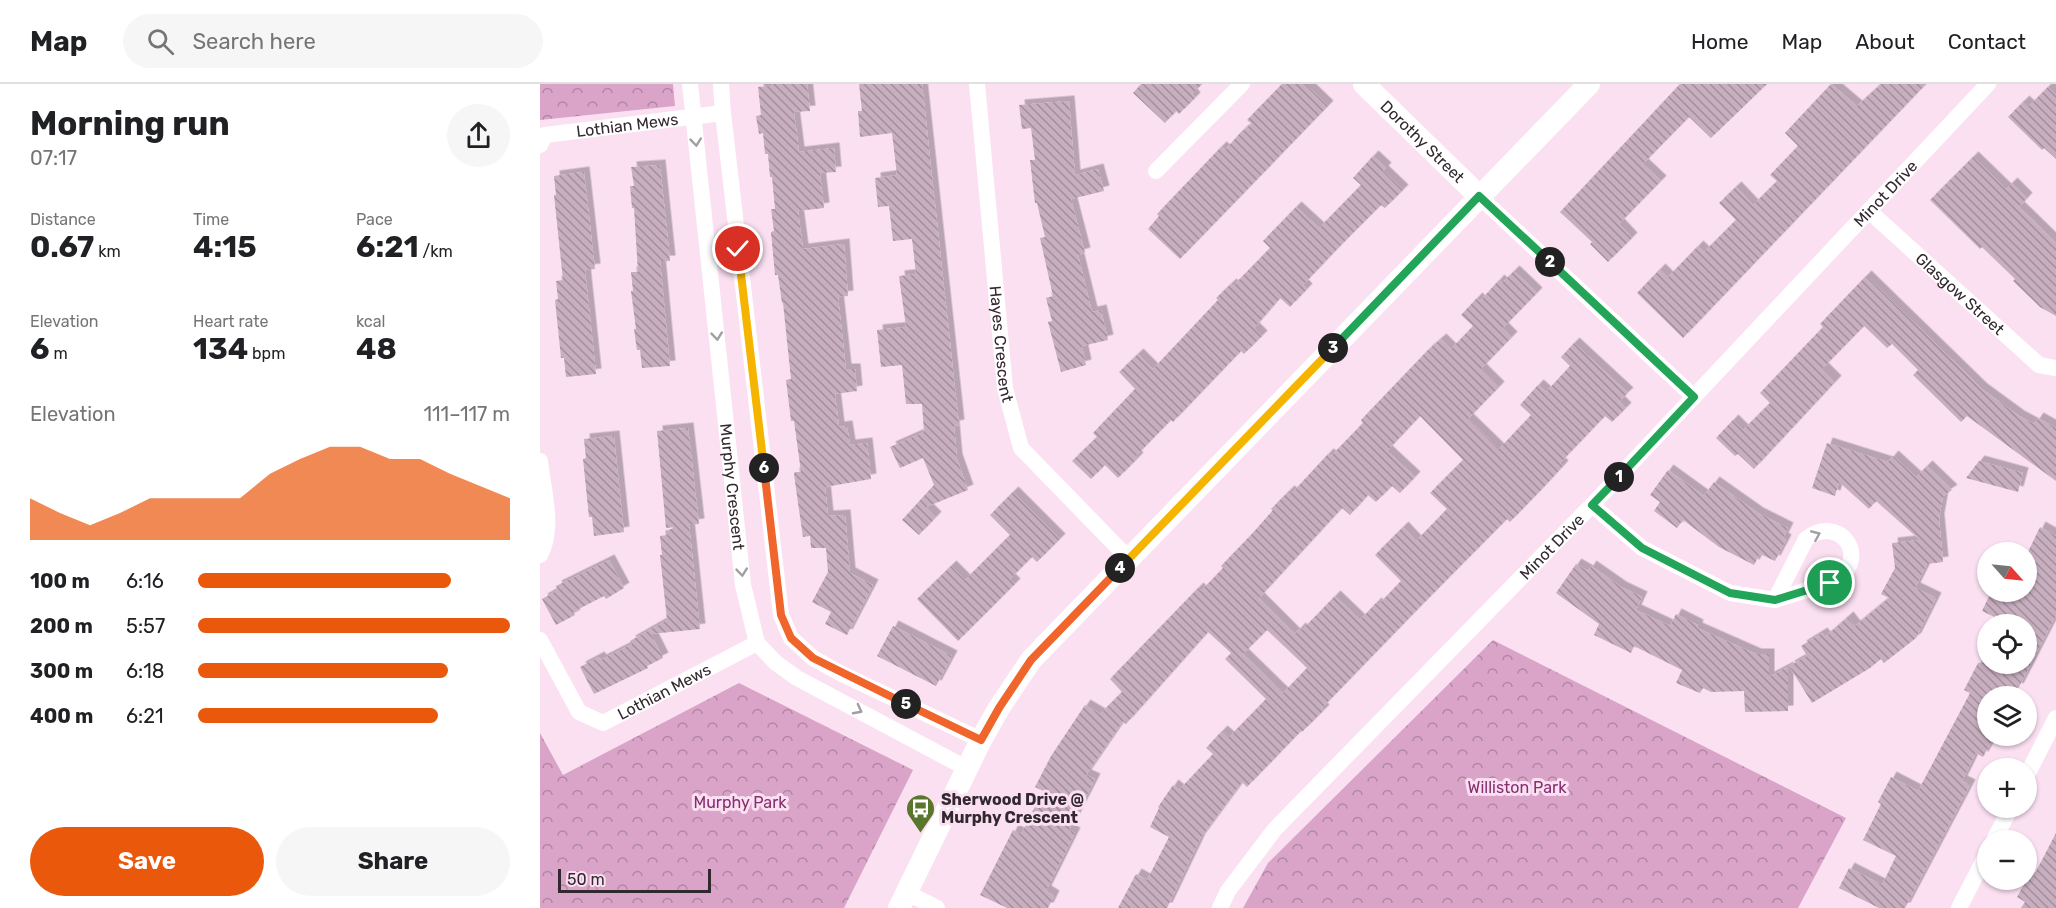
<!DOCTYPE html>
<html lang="en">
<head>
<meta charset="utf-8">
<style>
	body { margin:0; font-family:Rubik,sans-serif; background:#f6f6f6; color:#202124; height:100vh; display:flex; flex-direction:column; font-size:22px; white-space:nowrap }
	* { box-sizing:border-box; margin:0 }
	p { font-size:20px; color:#757577 }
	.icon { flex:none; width:33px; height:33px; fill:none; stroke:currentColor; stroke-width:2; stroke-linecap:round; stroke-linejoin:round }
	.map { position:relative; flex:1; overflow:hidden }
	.side { display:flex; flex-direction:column; background:#fff; width:540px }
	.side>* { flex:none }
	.needle { width:39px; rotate:117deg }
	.controls { position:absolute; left:1437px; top:458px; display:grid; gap:12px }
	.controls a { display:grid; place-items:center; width:60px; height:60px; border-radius:50%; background:#fff; box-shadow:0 2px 4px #0004; font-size:30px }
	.scale { position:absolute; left:18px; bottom:15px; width:153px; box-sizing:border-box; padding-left:6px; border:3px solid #32282f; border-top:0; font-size:16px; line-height:21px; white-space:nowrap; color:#32282f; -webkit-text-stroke:4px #fbe0f2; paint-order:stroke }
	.pin { position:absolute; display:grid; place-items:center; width:51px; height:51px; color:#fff; margin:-26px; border:3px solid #fff; border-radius:50%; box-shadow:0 2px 6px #0007 }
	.km { position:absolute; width:30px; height:30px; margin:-15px; border-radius:50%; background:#222; color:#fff; font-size:16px; line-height:30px; text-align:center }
	.round { display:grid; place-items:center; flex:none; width:63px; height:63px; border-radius:32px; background:#f6f6f6 }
	.headline { display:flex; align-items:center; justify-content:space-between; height:102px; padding:0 30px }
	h1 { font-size:33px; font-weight:700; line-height:45px }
	.metrics { display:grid; grid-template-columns:repeat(3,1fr); gap:9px; height:102px; padding:6px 30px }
	.metrics div { display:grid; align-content:center }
	.metrics b { font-size:30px; font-weight:700 }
	.metrics small { font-size:16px; font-weight:400 }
	.metrics p { font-size:16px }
	.chart { height:168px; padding:12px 30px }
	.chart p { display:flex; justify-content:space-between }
	.chart svg { width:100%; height:108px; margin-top:6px; fill:#ea580c; opacity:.7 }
	.action { display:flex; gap:12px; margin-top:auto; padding:12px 30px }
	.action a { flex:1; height:69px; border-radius:36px; background:#ea580c; color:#fff; font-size:24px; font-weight:700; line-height:69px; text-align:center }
	.action a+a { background:#f6f6f6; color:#202124 }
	ul { padding:0 30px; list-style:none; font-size:20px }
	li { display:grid; grid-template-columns:96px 72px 1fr; align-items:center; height:45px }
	li i { height:15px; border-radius:8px; background:#ea580c }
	header { display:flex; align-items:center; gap:36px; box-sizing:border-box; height:84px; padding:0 30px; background:#fff; border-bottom:2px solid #e0e0e0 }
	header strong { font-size:28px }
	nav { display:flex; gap:33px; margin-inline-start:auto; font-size:21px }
	.search { width:420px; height:54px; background:#f6f6f6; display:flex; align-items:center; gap:15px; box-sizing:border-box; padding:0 21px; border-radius:33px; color:#757577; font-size:22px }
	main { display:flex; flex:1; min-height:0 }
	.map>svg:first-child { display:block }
</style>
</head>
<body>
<header>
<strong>Map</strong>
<div class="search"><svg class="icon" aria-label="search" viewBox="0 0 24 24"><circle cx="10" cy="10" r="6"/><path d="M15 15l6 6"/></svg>Search here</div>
<nav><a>Home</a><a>Map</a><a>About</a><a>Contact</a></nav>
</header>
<main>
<section class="side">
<div class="headline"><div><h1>Morning run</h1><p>07:17</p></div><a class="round"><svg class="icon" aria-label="share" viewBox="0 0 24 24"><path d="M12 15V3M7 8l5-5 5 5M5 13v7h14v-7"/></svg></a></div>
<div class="metrics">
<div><p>Distance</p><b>0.67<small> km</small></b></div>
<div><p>Time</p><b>4:15</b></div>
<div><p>Pace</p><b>6:21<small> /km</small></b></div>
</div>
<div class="metrics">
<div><p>Elevation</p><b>6<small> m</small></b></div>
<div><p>Heart rate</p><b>134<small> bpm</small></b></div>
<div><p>kcal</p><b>48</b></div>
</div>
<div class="chart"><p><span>Elevation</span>111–117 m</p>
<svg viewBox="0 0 160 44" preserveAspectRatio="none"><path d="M0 44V27L10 33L20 38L30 33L40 27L50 27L60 27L70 27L80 17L90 11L100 6L110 6L120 11L130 11L140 17L150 22L160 27V44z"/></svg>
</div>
<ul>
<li><b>100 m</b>6:16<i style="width:81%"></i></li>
<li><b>200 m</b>5:57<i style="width:100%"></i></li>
<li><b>300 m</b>6:18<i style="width:80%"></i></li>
<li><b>400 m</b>6:21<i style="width:77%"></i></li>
</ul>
<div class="action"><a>Save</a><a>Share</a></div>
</section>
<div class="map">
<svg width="1516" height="824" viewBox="0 0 1516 824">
	<defs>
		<pattern id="forest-crowns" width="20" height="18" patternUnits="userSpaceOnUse" patternTransform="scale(1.5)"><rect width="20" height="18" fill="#d9a4c8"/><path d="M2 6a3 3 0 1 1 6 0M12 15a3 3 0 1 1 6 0" fill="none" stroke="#b186a3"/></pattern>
		<pattern id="building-back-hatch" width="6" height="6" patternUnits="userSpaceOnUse" patternTransform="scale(1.5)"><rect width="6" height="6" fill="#c8afc0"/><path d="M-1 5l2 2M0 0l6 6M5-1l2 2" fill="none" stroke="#a38e9c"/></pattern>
		<filter id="shadow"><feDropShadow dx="5.5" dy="-5.5" stdDeviation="0" flood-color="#0004"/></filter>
	</defs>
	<rect width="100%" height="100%" fill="#fbe0f2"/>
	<g fill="url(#forest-crowns)">
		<path d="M0 0H133L135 22 0 36Z"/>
		<path d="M953 556 1306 734 1258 824H703L728 779Z"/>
		<path d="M199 599 373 686 304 824H0V649L23 691Z"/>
	</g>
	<g fill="url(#building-back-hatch)" fill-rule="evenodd" filter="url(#shadow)">
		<path d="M231 0H267L270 27 254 28 259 68 294 64 296 88 280 89 284 124 258 127 263 165 304 160 308 212 298 213 306 285H315L317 307 295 310 299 343 307 342 310 361 327 359 331 395 285 403 288 432 305 431 310 489 333 501 307 551 285 540 291 528 272 518 288 488 286 464H271L270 452 263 453 257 412 254 390 255 388H261L254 337H251L246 296 251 295 243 219H242L238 191H235L231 148 234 147 231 125H235L232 93H230L228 70H225L223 49 219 50 216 32 221 31 218 3 232 2Z"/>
		<path d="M319 0H382L419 341 414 342 417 375 428 406 386 423 396 433 379 451 362 436 394 401 383 374 360 384 350 363 384 348 382 320H366L362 281 341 283 337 246 366 243 359 192 376 190 372 155 353 157 349 122 338 123 335 94 357 91 352 49 320 53 318 27H322Z"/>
		<path d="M601 0H662L652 10 655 14 639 30 636 27 625 39 593 9Z"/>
		<path d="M742 0H765L788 22 640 175 608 145 619 132 617 130 681 63 685 66 701 48 712 40 707 36Z"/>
		<path d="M1140 0H1227L1171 54 1149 33 1103 80 1121 97 1079 140 1092 154 1068 178 1050 160 1052 158 1020 128Z"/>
		<path d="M1291 0 1317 22 1341 0H1386L1143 254 1097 209 1120 185 1128 193 1158 162 1164 168 1196 136 1179 119 1196 103 1213 121 1237 97 1230 91 1258 62 1245 49Z"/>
		<path d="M1508 3 1516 11V75L1504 64 1502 66 1468 33 1484 17 1489 22Z"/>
		<path d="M529 17 535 91 558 85 564 107 531 115 545 169 538 171 552 228 561 226 568 256 542 262 546 281 521 288 508 238 512 237 506 214 513 212 500 154 505 153 497 119H495L490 76H495L491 44 482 45 479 21Z"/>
		<path d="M833 72 846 84 843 87 863 106 845 124 841 121 801 161 763 201 767 205 750 223 740 214 714 244 722 252 704 270 701 267 633 338 631 336 596 372 598 374 578 394 565 381 551 395 532 377 557 353 553 349 595 305 579 288 598 270 613 285 678 216 676 214 691 200 693 202 730 164 723 157 756 123 779 144 821 101 813 94Z"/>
		<path d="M1433 73 1466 105 1472 99 1487 114 1479 123 1516 159V232L1500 223 1473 197 1475 195 1442 163 1440 165 1390 116Z"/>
		<path d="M120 81 130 177H120L130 282 102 284 100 266H97L94 245H96L91 207H93L91 188H98L94 124H92L90 102H94L91 83Z"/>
		<path d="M44 88 55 185 45 186 56 290 26 293 24 274H21L15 216 18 215 16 197 23 196 14 111H16L14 92Z"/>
		<path d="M974 187 997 209 963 244 972 253 941 285 959 303 928 335 959 365 991 331 980 321 998 301 1006 308 1030 282 1021 273 1034 259 1088 309 1079 317 1086 324 1072 338 1065 332 1020 379 1023 382 1001 406 970 438 967 435 875 528 782 624 784 626 762 648 761 647 707 703 702 698 660 755 627 824H578L596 790 607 796 629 753 610 743 619 724 618 723 633 701 639 706 673 670 666 664 682 647 689 653 726 615 685 575 691 569 668 548 586 640 583 637 546 691 555 695 529 746 535 749 506 807 514 812 508 824H467L440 811 473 746 481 750 503 707 495 703 511 672 545 621 560 630 582 608 570 595 658 504 661 507 683 484 681 482 711 451 733 426 731 425 749 407 752 409 788 370 791 372 823 339 821 336 888 266 901 255 911 265 933 242 921 231 937 214 940 217 959 196 962 199ZM880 332 923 376 890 409 907 425 876 457 863 443 835 471 861 497 838 521 836 519 820 536 795 512 762 546 760 544 755 550 719 514 802 424 810 431 828 411 836 418 852 402 860 409 875 393 847 367ZM727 546 767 584 743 609 703 570Z"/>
		<path d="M1326 192 1442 305 1479 332 1494 340 1498 334 1516 344V397L1427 332 1421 338 1373 291 1378 286 1352 260 1347 264 1324 242 1283 284 1296 297 1214 385 1198 370 1195 372 1176 354 1193 336 1203 346 1230 319 1220 309 1283 243 1280 240Z"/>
		<path d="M148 344 159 440 149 441 160 545 111 550 123 574 107 582 108 584 54 610 40 583 59 573 61 576 92 560 90 557 127 536 120 471H122L120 452 127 451V447L135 443 126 444 117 347Z"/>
		<path d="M74 352 84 448 54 452 52 433H49L43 375 46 374 44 355Z"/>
		<path d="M1287 359 1348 378 1353 372 1376 393 1387 382 1412 406 1403 412 1399 435 1403 478 1387 480 1375 504 1396 514 1376 554 1344 579 1341 575 1330 584 1272 619 1249 582 1267 572 1261 562 1282 549 1285 553 1308 533 1315 542 1349 514 1341 510 1355 484 1352 459 1380 456 1336 417 1329 425 1299 398 1295 412 1272 404Z"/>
		<path d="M1439 377 1483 389 1478 408 1426 394Z"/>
		<path d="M1128 386 1164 412 1174 398 1218 429 1248 444 1243 454 1246 456 1235 477 1220 470 1214 481 1179 463 1143 436 1137 444 1114 427 1120 418 1110 411Z"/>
		<path d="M473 408 520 455 497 478 492 473 470 495 475 500 418 557 377 515 411 482 425 496 470 451 450 431Z"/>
		<path d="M1500 443 1516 452V531L1478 605 1472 602 1467 612H1448V654L1452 657 1443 673 1436 669 1422 697 1430 701 1365 824H1339L1299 804 1309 784 1342 801 1356 772 1323 756 1341 720 1338 718 1351 693 1378 707 1430 609 1424 606 1438 579H1446L1448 575V579H1486V540H1469L1442 527 1451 508 1469 517 1474 507H1486V483L1492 473 1487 470Z"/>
		<path d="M69 476 84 504 66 515 64 512 33 528 35 531 16 541 2 515 18 506 16 502Z"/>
		<path d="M1036 480 1048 487 1051 482 1081 503 1102 513 1096 526 1130 542 1136 530 1158 541 1157 544 1216 570H1229V593L1248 583V627L1205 628 1204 607 1171 608 1163 604 1160 609 1136 599 1142 586 1094 562 1091 569 1054 551 1059 540 1016 509Z"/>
		<path d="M353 542 412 572 396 602 337 572Z"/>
		<path d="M1516 749V824H1481L1485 818 1477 813 1488 793 1492 795Z"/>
	</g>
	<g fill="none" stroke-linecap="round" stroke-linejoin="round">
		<g stroke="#fff" stroke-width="16">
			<path id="s1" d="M150 0 203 501 217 559 236 579 257 594 428 685"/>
			<path d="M181 0 183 29 241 531 251 554 273 574 300 589 441 656"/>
			<path id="s2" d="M437 0 465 304 481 364 589 475"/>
			<path id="s3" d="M0 61 5 51 183 29"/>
			<path d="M616 87 702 0"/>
			<path d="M940 113 1154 313"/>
			<path id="s4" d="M1329 127 1499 281 1516 284"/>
			<path d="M0 377C3 406 15 444 0 471"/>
			<path d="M1052 421 1102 464 1190 509 1235 516 1298 496C1330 470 1298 430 1266 455L1235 516"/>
			<path id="s5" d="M0 556 39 628 63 639 217 559"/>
			<path d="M1486 693 1516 634"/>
			<path d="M1454 756 1471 723"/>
			<path d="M367 809 397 824"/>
			<path id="s6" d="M680 824 688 807 735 745 1052 421 1448 0"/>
			<path d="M1419 824 1448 768"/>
		</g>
		<g stroke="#fff" stroke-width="22">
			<path id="s7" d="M824 0 940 113"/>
			<path d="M359 824 441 656 459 624 491 576 1049 0"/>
		</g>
	</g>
	<defs><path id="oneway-chevron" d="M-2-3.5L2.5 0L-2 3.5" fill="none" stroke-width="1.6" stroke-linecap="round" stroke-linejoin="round" transform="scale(1.5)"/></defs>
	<g stroke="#a39ea1">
		<use href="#oneway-chevron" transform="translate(156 58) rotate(84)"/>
		<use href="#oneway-chevron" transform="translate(177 252) rotate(84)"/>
		<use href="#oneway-chevron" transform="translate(1276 451) rotate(-23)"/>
		<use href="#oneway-chevron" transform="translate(202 488) rotate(84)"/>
		<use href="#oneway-chevron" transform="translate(318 626) rotate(28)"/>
	</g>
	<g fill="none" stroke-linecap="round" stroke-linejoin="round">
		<defs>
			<path id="split-1" d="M1079 393 1052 421 1102 464 1190 509 1235 516 1290 499"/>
			<path id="split-2" d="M1010 178 1154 313 1079 393"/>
			<path id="split-3" d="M793 264 939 112 1010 178"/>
			<path id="split-4" d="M580 484 793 264"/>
			<path id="split-5" d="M366 620 441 656 459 624 491 576 580 484"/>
			<path id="split-6" d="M224 384 241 531 251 554 273 574 366 620"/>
			<path id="split-7" d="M198 165 224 384"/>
		</defs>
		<use href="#split-1" stroke="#fff" stroke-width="12"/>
		<use href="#split-2" stroke="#fff" stroke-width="12"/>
		<use href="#split-3" stroke="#fff" stroke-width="12"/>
		<use href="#split-4" stroke="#fff" stroke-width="12"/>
		<use href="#split-5" stroke="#fff" stroke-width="12"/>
		<use href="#split-6" stroke="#fff" stroke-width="12"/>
		<use href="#split-7" stroke="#fff" stroke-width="12"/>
		<use href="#split-1" stroke="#22a559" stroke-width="8"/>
		<use href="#split-2" stroke="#22a559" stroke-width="8"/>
		<use href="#split-3" stroke="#22a559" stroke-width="8"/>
		<use href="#split-4" stroke="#f5b400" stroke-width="8"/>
		<use href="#split-5" stroke="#f0652b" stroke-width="8"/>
		<use href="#split-6" stroke="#f0652b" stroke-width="8"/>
		<use href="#split-7" stroke="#f5b400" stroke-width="8"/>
	</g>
	<defs>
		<symbol id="bus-pin" viewBox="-11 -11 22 30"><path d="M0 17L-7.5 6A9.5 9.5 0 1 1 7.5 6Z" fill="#58762c" stroke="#fbe0f2"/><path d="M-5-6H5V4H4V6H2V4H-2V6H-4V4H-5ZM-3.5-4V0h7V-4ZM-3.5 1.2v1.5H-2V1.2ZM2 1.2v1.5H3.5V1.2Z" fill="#fff"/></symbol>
	</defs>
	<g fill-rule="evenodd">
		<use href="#bus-pin" x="364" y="708" width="33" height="45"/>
	</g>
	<g text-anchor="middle" stroke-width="6" stroke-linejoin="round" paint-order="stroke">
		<g font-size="16" fill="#32282f" stroke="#fbe0f2">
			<text dy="6" stroke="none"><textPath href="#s3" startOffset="94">Lothian Mews</textPath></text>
			<text dy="6" stroke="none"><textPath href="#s7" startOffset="82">Dorothy Street</textPath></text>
			<text dy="6" stroke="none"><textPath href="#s6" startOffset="978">Minot Drive</textPath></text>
			<text dy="6" stroke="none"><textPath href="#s4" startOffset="123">Glasgow Street</textPath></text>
			<text dy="6" stroke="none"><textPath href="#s2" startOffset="261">Hayes Crescent</textPath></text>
			<text dy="6" stroke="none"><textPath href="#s1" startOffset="405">Murphy Crescent</textPath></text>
			<text dy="6" stroke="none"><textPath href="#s6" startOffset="492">Minot Drive</textPath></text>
			<text dy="6" stroke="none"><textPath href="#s5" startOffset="177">Lothian Mews</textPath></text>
		</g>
		<g font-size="16" fill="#852e70" stroke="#fbe0f2">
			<text x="977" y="709">Williston Park</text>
			<text x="200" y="724">Murphy Park</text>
		</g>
		<g font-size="16" font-weight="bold" fill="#32282f" stroke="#fbe0f2" text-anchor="start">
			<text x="401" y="721">Sherwood Drive @<tspan x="401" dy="18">Murphy Crescent</tspan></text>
		</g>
	</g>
</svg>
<div class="controls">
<a><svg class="needle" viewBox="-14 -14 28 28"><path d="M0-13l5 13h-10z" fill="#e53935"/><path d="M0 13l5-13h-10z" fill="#757577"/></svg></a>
<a><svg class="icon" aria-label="locate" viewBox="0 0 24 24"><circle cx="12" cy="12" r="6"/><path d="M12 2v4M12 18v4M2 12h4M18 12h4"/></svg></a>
<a><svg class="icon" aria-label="layers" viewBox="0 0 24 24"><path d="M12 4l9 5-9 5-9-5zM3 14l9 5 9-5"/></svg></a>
<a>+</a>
<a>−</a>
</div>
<div class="scale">50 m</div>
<div class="pin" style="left:1290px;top:499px;background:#1e9e55"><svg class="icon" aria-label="arrive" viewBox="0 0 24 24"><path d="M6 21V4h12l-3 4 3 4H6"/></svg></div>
<div class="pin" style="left:198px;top:165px;background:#d93025"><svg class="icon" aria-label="check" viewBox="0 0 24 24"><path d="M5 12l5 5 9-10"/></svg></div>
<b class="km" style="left:1079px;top:393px">1</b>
<b class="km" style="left:1010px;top:178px">2</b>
<b class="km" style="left:793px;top:264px">3</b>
<b class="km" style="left:580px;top:484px">4</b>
<b class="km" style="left:366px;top:620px">5</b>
<b class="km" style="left:224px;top:384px">6</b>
</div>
</main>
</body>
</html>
